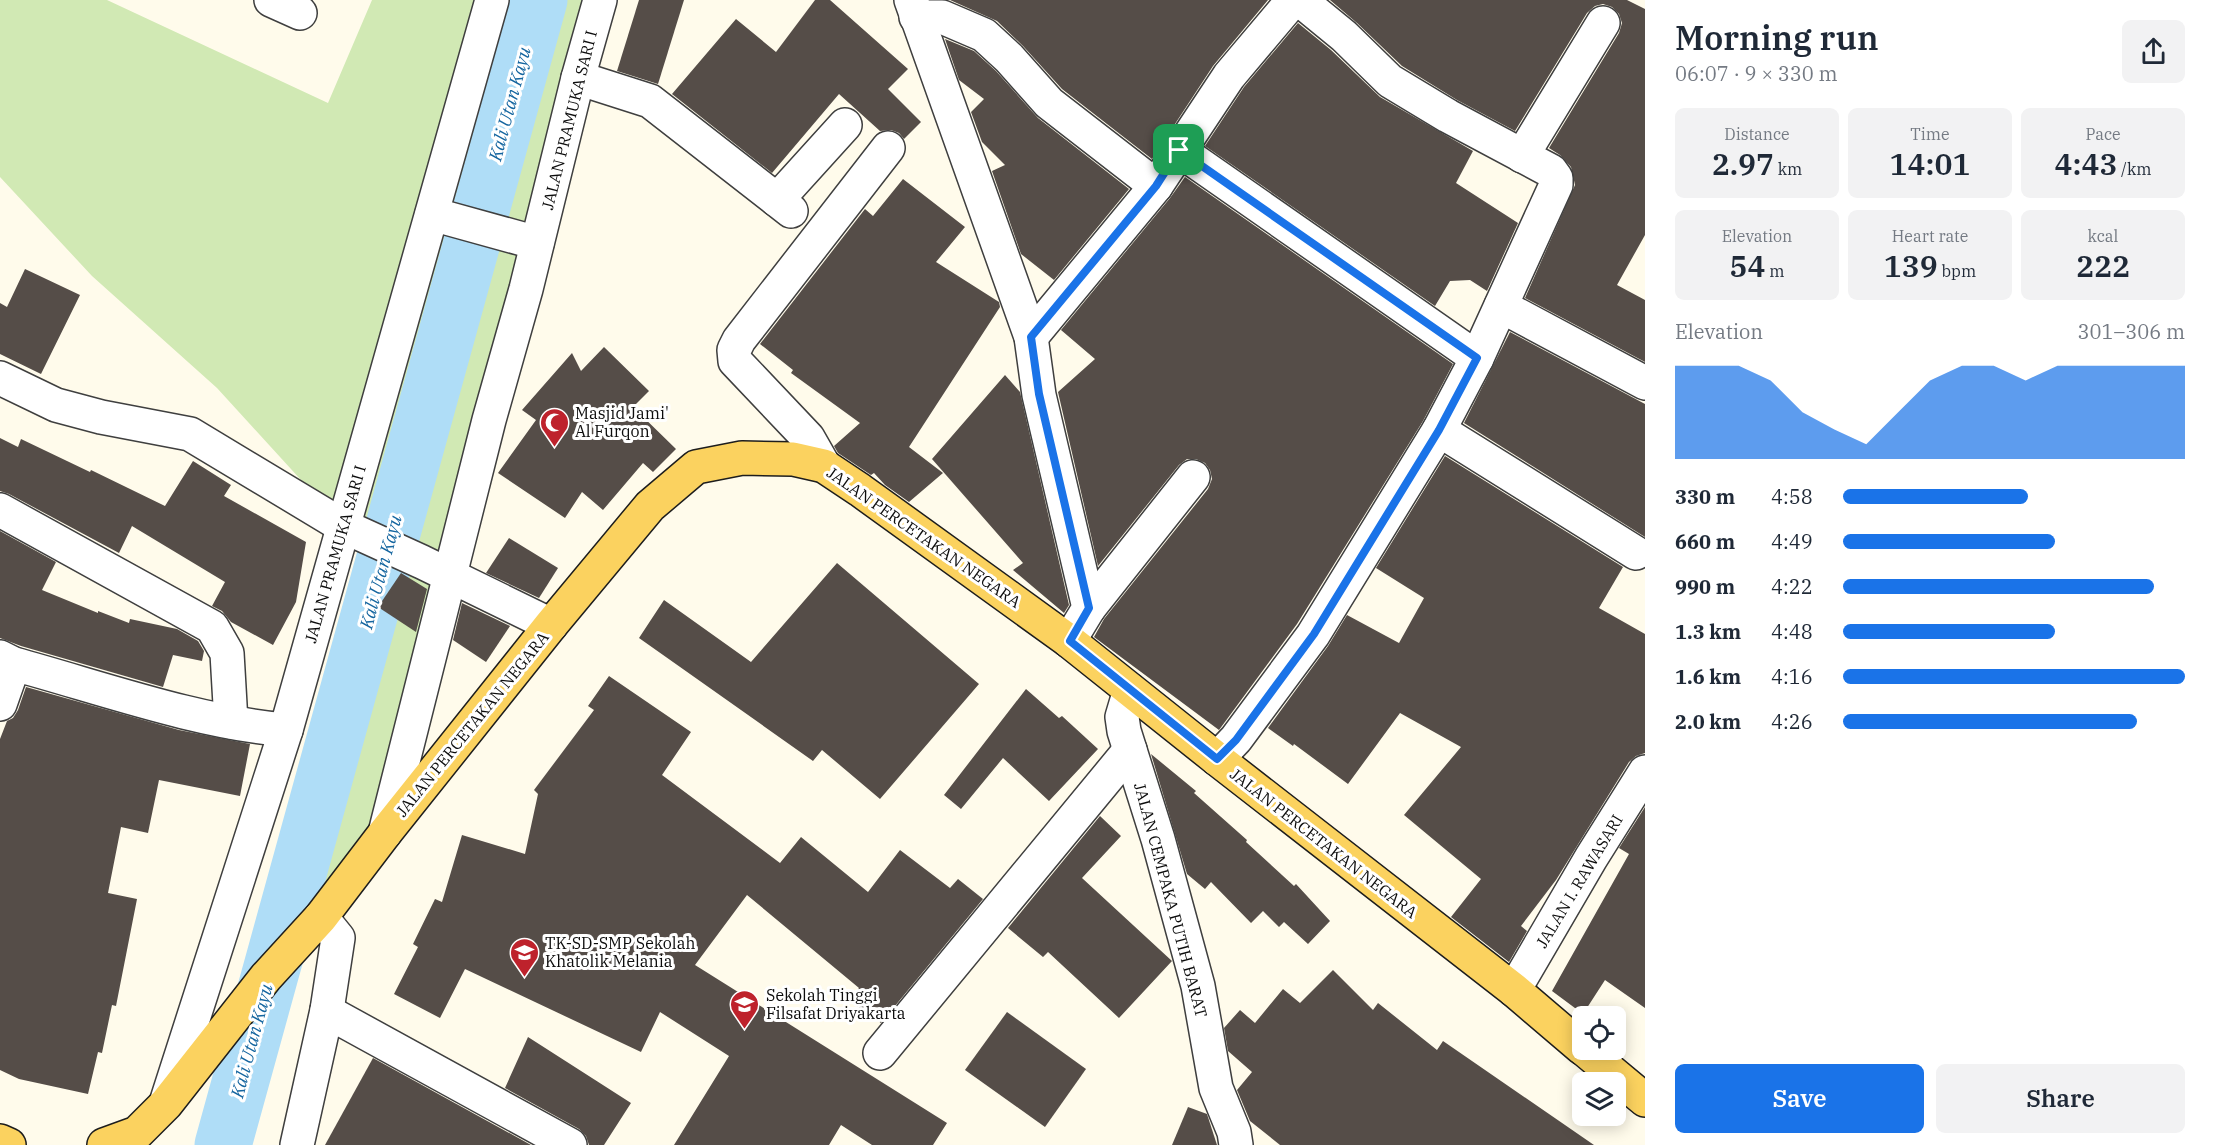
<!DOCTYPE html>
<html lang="en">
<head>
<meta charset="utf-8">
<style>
	body { margin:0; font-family:"IBM Plex Serif",serif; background:#f2f2f3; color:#1f2937; height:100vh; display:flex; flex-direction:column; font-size:22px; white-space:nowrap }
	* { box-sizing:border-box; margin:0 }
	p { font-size:20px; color:#747a83 }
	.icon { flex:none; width:33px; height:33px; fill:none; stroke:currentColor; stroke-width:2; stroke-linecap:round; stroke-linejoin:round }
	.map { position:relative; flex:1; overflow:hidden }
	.sheet { display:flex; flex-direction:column; background:#fff; width:570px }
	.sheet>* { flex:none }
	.fabs { position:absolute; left:1572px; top:1006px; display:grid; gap:12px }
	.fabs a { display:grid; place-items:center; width:54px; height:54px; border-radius:9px; background:#fff; box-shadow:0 3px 15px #0003; font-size:30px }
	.pin { position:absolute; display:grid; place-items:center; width:51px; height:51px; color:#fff; margin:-26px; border-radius:12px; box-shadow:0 3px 9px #0006 }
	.round { display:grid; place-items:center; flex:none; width:63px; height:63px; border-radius:9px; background:#f2f2f3 }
	.head { display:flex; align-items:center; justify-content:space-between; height:102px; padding:0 30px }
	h1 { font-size:33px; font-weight:600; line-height:45px }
	.metrics { display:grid; grid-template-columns:repeat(3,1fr); gap:9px; height:102px; padding:6px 30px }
	.metrics div { display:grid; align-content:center; border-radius:9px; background:#f2f2f3; text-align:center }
	.metrics b { font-size:30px; font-weight:600 }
	.metrics small { font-size:16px; font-weight:400 }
	.metrics p { font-size:16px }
	.chart { height:168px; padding:12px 30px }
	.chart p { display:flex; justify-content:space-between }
	.chart svg { width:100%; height:108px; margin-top:6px; fill:#1a73e8; opacity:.7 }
	.action { display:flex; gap:12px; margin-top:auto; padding:12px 30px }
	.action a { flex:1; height:69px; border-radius:9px; background:#1a73e8; color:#fff; font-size:24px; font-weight:600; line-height:69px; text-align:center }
	.action a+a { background:#f2f2f3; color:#1f2937 }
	ul { padding:0 30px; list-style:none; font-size:20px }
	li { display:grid; grid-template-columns:96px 72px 1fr; align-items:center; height:45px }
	li i { height:15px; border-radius:8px; background:#1a73e8 }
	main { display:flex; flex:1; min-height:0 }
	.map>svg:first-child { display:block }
</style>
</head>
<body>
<main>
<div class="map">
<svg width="1645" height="1145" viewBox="0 0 1645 1145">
	<rect width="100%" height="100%" fill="#fffbeb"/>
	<path fill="#d1e9b4" d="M0 0H107L328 103 372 0H603L423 668 355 869 269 972 291 899 387 545 343 526 217 388 92 276 0 177Z"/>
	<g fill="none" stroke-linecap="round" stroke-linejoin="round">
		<path stroke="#afddf7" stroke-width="57" d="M223 1145 539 0"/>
	</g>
	<g fill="#554d48">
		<path d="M639 0H684L658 84 617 71Z"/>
		<path d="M815 0H830L908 69 888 89 921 122 904 139 899 133 891 130 880 131 839 94 772 173 672 94 736 19 776 52Z"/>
		<path d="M950 0H1268L1213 66 1152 159 1062 89 1023 46 997 21Z"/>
		<path d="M1330 0H1627L1645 9V235L1617 285 1645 300V362L1525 298 1575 185 1571 167 1560 155 1549 148 1619 33 1622 23 1619 14 1612 7 1603 4 1595 6 1587 13 1515 131 1457 100 1402 66 1357 23Z"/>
		<path d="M1298 23 1331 50 1380 97 1473 151 1456 183 1518 223 1487 291 1470 280 1450 281 1435 306 1205 146 1244 87Z"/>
		<path d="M945 39 974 51 996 71 1038 118 1129 189 1054 280 1021 254 992 171 1005 165 982 142 971 112 984 99 959 80Z"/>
		<path d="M1185 177 1453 364 1423 421 1297 624 1219 730 1094 637 1104 619 1208 489 1212 479 1210 470 1205 463 1196 459H1187L1179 465 1098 566 1058 392 1095 359 1061 330 1170 198Z"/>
		<path d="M903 179 965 227 936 262 999 302 1000 307 909 447 943 473 909 502 885 485 874 473 871 475 838 453 834 446 860 423 791 373 793 370 760 344 865 209 873 216Z"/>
		<path d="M25 269 80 295 41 374 0 354V303L7 307Z"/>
		<path d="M1510 332 1645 404V537L1464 423Z"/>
		<path d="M604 347 649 391 633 407 676 449 653 472 643 463 603 510 582 492 565 518 498 473 536 420 522 410 572 353 581 371Z"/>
		<path d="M1005 375 1020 392 1069 605 1064 613 1013 570 1023 563 932 459Z"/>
		<path d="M0 438 18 447 21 439 90 472 91 470 165 506 193 461 231 485 224 496 306 542 296 602 273 645 231 622 222 611 212 606 225 582 132 526 119 553 9 494 0 491Z"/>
		<path d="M1445 456 1623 567 1599 608 1645 634V753L1636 756 1629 762 1556 880 1521 926 1527 931 1509 962 1451 917 1481 879 1404 815 1461 747 1400 713 1348 784 1294 744 1293 746 1268 728 1328 646 1347 615 1399 643 1424 598 1376 568Z"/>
		<path d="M0 531 56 562 42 590 98 613V611L129 623 130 619 177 629 198 641 204 651 202 661 173 655 163 687 21 646 0 638Z"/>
		<path d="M509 538 558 568 539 598 486 573Z"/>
		<path d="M837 563 979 684 880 799 822 750 813 761 639 638 664 600 751 662Z"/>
		<path d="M401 573 427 589 416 632 378 607Z"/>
		<path d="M462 603 510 626 486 662 453 640Z"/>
		<path d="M609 676 691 732 662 775 780 863 801 837 868 892 900 850 950 888 958 879 983 899 881 1023 850 1001 859 988 747 895 695 965 947 1123 933 1145H872L841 1125 829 1145H674L729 1056 660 1012 641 1052 465 969 440 1018 394 994 418 947 413 944 435 899 442 902 462 835 525 854 538 794 534 790 594 710 588 706Z"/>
		<path d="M26 687 179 730 250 744 240 796 159 780 148 833 121 827 108 893 137 899 116 1006 112 1005 102 1053 98 1052 88 1094 19 1079 0 1070V739L7 721 13 718 18 710Z"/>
		<path d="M1026 689 1059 718 1062 716 1098 749 1049 801 1003 758 961 809 944 795Z"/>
		<path d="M1151 754 1196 791 1194 793 1247 840 1246 842 1294 886 1296 884 1330 921 1308 944 1284 922 1279 927 1263 911 1251 923 1211 882 1205 889 1187 874Z"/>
		<path d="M1645 807V1008L1605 980 1583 1014 1552 991 1629 854 1619 848Z"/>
		<path d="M1100 816 1121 836 1082 878 1172 961 1119 1018 1048 952 1043 957 1008 928Z"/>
		<path d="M1333 970 1373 1010 1378 1003 1437 1050 1443 1041 1594 1145H1280L1250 1121 1237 1090 1252 1072 1228 1051 1224 1028 1240 1010 1255 1023 1283 989 1300 1003Z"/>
		<path d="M1007 1012 1086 1069 1045 1127 965 1070Z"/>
		<path d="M528 1037 631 1103 604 1145H589L586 1136 579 1129 505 1088Z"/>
		<path d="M373 1058 531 1145H325Z"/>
		<path d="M1188 1107 1207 1114 1217 1145H1172Z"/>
	</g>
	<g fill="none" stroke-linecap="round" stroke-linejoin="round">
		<defs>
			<g id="minor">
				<path d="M271 0 300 13"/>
				<path d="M911 0 1031 337 1039 395 1089 608 1069 641"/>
				<path d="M916 17H942L984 35 1009 58 1049 103 1156 186"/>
				<path d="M578 78 650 101 791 211"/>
				<path d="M1179 150 1477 358"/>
				<path d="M1522 156 1603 23"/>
				<path d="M777 200 845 125"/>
				<path d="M432 214 537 243"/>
				<path d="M1501 306 1645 383"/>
				<path d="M1031 337 1156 186 1229 76 1293 0"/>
				<path d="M0 378 56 405 101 417 190 434 343 526 422 562 551 625"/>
				<path d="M1439 430 1636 553"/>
				<path d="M824 466 808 438 735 361 734 350 739 340 888 148"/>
				<path d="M0 510 212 627 227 653 231 722"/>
				<path d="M1089 608 1193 477"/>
				<path d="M0 657 14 664C102 688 196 722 286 730"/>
				<path d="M1130 690 1122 717 1124 731 1158 839 1198 986 1216 1088 1234 1132 1236 1145"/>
				<path d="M0 704 14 664"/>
				<path d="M1217 759 1236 739 1313 635 1439 430 1477 358 1556 185V178L1551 171 1448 116 1390 81 1344 36 1300 0"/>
				<path d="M385 833 489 420 526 289 578 78 600 0"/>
				<path d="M1514 990 1591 858 1645 772"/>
				<path d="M327 1010 335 1016 570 1145"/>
				<path d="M880 1053 1130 750"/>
				<path d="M166 1103 286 730 492 0"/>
				<path d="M297 1145 327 1010 338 938 321 917"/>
			</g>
			<g id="major">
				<path d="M1585 1050 1645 1100"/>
				<path d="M0 1141 9 1145"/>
				<path d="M104 1145 137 1133 166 1104 266 977 321 917 385 833 551 625 650 506 696 467 742 458 793 459 824 466 860 490 1069 641 1217 759 1514 990 1582 1048"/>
			</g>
		</defs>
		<use href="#minor" stroke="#3f3f3f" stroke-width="36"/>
		<use href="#major" stroke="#1d1d1d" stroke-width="36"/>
		<use href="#minor" stroke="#fff" stroke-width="33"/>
		<use href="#major" stroke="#fbd25f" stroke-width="33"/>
	</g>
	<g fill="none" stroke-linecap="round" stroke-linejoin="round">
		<defs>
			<path id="route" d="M1179 150 1477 358 1439 430 1314 634 1236 740 1217 759 1070 641 1089 608 1039 394 1031 337 1156 186Z"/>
		</defs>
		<use href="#route" stroke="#fff" stroke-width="12"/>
		<use href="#route" stroke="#1a73e8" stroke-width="8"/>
	</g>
	<defs>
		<symbol id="mosque-pin" viewBox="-11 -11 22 30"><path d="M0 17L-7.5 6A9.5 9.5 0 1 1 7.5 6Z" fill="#be222c" stroke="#fff"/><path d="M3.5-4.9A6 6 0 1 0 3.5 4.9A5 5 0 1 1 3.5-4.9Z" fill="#fff"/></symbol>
		<symbol id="school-pin" viewBox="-11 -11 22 30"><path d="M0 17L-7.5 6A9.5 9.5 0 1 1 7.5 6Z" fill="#be222c" stroke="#fff"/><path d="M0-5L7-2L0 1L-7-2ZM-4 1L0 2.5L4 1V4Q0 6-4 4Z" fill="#fff"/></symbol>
		<symbol id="university-pin" viewBox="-11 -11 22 30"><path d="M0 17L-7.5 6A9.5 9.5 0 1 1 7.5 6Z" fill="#be222c" stroke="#fff"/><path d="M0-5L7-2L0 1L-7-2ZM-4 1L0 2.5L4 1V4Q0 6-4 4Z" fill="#fff"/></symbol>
	</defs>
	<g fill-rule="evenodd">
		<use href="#mosque-pin" x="538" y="406" width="33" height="45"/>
		<use href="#school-pin" x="508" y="936" width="33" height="45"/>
		<use href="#university-pin" x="728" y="988" width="33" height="45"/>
	</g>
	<g text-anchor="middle" stroke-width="6" stroke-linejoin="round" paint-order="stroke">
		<g font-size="16" fill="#0c0c0c" stroke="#fff">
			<text transform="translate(569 120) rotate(-76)" y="6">JALAN PRAMUKA SARI I</text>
			<text transform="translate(924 537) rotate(35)" y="6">JALAN PERCETAKAN NEGARA</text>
			<text transform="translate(335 554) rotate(-74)" y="6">JALAN PRAMUKA SARI I</text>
			<text transform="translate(472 724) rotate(-51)" y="6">JALAN PERCETAKAN NEGARA</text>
			<text transform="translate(1324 843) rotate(38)" y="6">JALAN PERCETAKAN NEGARA</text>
			<text transform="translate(1579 881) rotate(-59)" y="6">JALAN I. RAWASARI</text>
			<text transform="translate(1171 900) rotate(75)" y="6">JALAN CEMPAKA PUTIH BARAT</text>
		</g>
		<g font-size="16" fill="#0c0c0c" stroke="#fff" text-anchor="start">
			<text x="575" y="419">Masjid Jami'<tspan x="575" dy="18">Al Furqon</tspan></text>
			<text x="545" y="949">TK-SD-SMP Sekolah<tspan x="545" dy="18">Khatolik Melania</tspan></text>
			<text x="766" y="1001">Sekolah Tinggi<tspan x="766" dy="18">Filsafat Driyakarta</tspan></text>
		</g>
		<g font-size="18" font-style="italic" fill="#14659f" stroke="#fff">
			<text transform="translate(510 104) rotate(-75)" y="6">Kali Utan Kayu</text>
			<text transform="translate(381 572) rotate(-75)" y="6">Kali Utan Kayu</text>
			<text transform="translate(252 1041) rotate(-75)" y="6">Kali Utan Kayu</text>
		</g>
	</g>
</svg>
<div class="fabs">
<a><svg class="icon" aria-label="locate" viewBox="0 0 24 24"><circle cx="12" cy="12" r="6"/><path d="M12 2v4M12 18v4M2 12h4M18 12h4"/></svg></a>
<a><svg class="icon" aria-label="layers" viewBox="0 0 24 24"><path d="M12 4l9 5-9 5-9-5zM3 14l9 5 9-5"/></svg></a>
</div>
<div class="pin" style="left:1179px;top:150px;background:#1e9e55"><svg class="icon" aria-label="arrive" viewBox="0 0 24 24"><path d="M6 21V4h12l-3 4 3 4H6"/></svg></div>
</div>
<section class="sheet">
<div class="head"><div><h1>Morning run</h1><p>06:07 · 9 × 330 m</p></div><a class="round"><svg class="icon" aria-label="share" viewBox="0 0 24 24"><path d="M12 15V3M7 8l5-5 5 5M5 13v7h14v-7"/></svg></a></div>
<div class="metrics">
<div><p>Distance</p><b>2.97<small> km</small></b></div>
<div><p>Time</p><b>14:01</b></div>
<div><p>Pace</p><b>4:43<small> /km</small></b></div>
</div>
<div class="metrics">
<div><p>Elevation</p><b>54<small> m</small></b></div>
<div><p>Heart rate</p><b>139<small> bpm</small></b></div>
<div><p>kcal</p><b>222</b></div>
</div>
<div class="chart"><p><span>Elevation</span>301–306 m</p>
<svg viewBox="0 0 160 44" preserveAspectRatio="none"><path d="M0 44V6L10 6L20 6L30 12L40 25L50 32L60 38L70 25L80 12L90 6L100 6L110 12L120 6L130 6L140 6L150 6L160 6V44z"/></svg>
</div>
<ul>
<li><b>330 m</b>4:58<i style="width:54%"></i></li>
<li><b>660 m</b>4:49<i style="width:62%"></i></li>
<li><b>990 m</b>4:22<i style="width:91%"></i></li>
<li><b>1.3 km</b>4:48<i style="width:62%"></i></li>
<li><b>1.6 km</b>4:16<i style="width:100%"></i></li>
<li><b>2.0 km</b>4:26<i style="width:86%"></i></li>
</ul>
<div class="action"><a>Save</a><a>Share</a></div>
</section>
</main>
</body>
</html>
